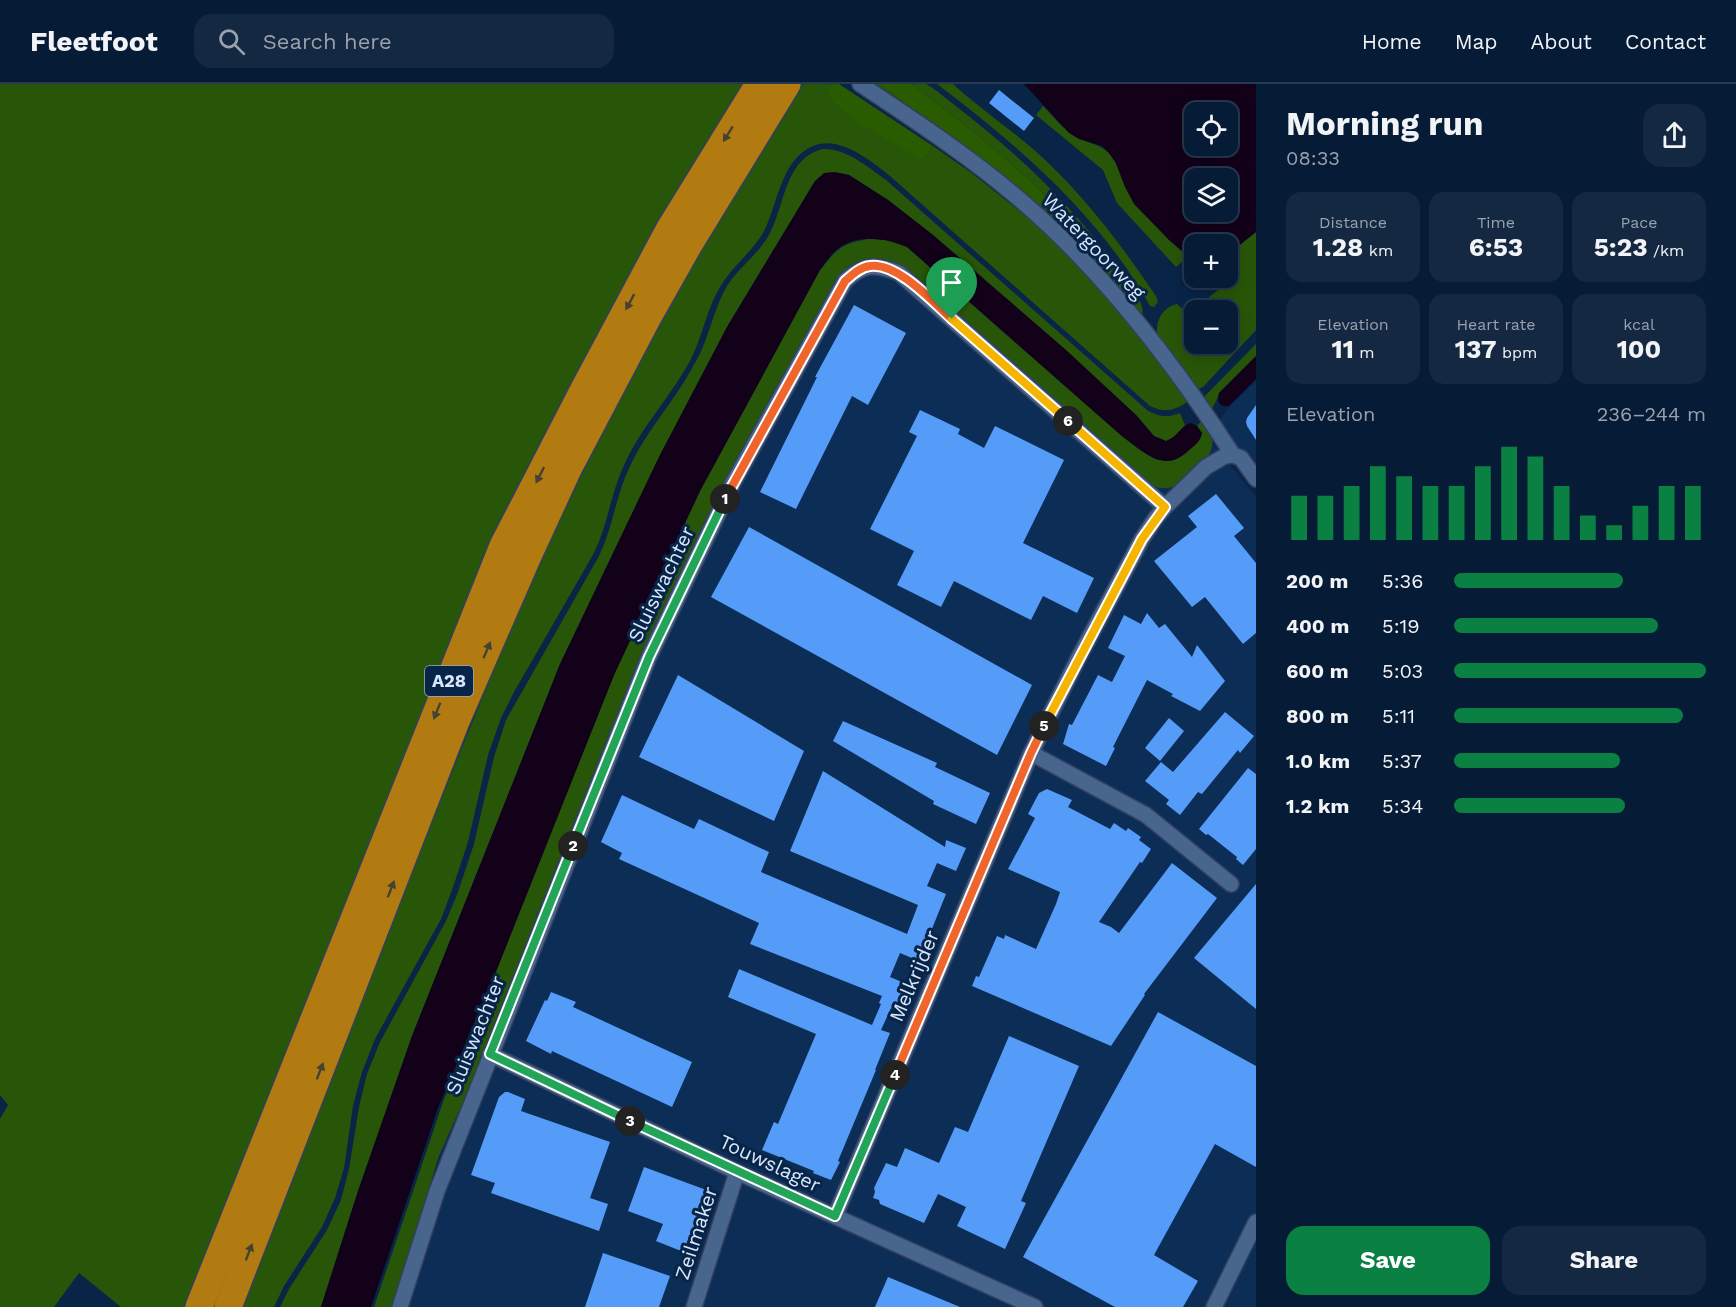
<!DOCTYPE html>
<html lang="en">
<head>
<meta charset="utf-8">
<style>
	body { margin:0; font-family:"Work Sans",sans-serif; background:#142841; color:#f1f3f6; height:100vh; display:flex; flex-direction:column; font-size:22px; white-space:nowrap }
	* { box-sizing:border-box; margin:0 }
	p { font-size:20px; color:#98a1ad }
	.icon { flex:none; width:33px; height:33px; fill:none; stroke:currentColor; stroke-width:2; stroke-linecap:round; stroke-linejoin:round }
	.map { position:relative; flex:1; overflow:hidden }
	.side { display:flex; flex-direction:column; background:#061b35; width:480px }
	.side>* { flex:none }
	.controls { position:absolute; left:1184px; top:18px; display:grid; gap:12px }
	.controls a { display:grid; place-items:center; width:54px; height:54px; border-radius:12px; background:#061b35; box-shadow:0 3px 15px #0003,0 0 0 2px #273950; font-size:30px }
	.pin { position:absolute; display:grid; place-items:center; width:51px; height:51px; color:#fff; margin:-62px -26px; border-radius:50% 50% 50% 0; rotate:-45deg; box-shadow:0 0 6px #0007 }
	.pin .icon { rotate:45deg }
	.km { position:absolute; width:30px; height:30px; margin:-15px; border-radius:50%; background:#222; color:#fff; font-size:16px; line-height:30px; text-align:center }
	.round { display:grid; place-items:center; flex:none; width:63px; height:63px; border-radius:18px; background:#142841 }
	.headline { display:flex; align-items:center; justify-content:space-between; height:102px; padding:0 30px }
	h1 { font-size:33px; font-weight:700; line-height:45px }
	.metrics { display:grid; grid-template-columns:repeat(3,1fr); gap:9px; height:102px; padding:6px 30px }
	.metrics div { display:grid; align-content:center; border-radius:15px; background:#142841; text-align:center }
	.metrics b { font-size:26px; font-weight:700 }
	.metrics small { font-size:16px; font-weight:400 }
	.metrics p { font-size:16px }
	.chart { height:168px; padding:12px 30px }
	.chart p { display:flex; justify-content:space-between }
	.chart svg { width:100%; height:108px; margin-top:6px; stroke:#0b8043; stroke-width:6 }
	.action { display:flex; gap:12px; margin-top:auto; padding:12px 30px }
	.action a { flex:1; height:69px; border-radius:18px; background:#0b8043; color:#fff; font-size:24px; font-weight:700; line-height:69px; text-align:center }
	.action a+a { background:#142841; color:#f1f3f6 }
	ul { padding:0 30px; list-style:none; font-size:20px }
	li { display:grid; grid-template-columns:96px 72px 1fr; align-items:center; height:45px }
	li i { height:15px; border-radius:8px; background:#0b8043 }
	header { display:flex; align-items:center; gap:36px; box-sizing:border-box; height:84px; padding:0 30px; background:#061b35; border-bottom:2px solid #273950 }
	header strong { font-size:28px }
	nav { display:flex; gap:33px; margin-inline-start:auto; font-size:21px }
	.search { width:420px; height:54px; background:#142841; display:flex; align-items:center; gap:15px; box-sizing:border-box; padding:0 21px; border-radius:18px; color:#98a1ad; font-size:22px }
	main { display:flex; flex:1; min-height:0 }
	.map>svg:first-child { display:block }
</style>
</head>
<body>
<header>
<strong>Fleetfoot</strong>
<div class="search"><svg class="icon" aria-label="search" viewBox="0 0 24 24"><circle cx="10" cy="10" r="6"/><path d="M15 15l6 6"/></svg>Search here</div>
<nav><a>Home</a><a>Map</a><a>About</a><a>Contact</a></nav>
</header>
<main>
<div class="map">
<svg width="1256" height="1223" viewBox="0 0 1256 1223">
	<rect width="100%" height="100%" fill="#082447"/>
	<g fill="#0c2d56">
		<path d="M896 169 1134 368 1208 354 1256 413V1223H396L441 1068 503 928 589 681 834 177Z"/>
		<path d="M1256 297V387L1234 360 1220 336 1230 322Z"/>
	</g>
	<g fill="#285608" fill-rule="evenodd">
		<path d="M0 0H744C668 119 599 242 537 368L189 1223H121L79 1189 54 1223H0V1035L8 1021 0 1011Z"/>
		<path d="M803 0H832L826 9 925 73 933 62 973 90 1056 156 1125 230 1187 315V318C1174 327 1164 329 1150 322L890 92C870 76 839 51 813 62 782 75 778 117 766 143 756 165 735 179 722 200 707 223 703 251 691 275 672 311 642 342 625 379 611 408 608 440 594 469L514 608 501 634 488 671 468 758 452 806 441 835 375 955 362 988 353 1022 344 1084 335 1114 322 1143 284 1202 274 1223H241C294 1088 347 954 400 819 455 681 509 542 574 407 640 267 719 131 803 0Z"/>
		<path d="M869 0H877C954 53 1033 107 1096 177L1100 166 1031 97 978 51 912 0C916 0 922 0 926 0 933 3 945 14 952 19 1016 68 1076 124 1122 190 1131 201 1142 215 1143 229L1141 230 1098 187Z"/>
		<path d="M937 0H953C978 23 1006 42 1032 64 1081 107 1120 159 1156 212L1158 218 1154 223 1150 222C1100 132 1019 62 937 0Z"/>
		<path d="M1043 22C1052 31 1061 43 1072 50 1083 58 1097 59 1108 68L1169 156 1188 173 1176 183 1117 119 1103 86 1036 31Z"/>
		<path d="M823 65C846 64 868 83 886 96L1147 326C1158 333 1168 334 1180 329L1185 341 1175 353 1166 357 1154 352 1136 331 1067 267 933 151 888 116 849 91 840 89 834 88 815 97 727 243 659 373 560 580 412 952 358 1107 321 1223H280L289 1205 327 1146 341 1116 349 1085 359 1023 367 990 380 958 446 837 458 808 474 760 494 673 506 636 599 472C613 443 616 411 630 382 646 347 673 319 691 286 698 274 704 262 708 249 714 233 718 217 727 202 739 183 759 170 770 149 785 121 785 74 823 65Z"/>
		<path d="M1256 148V246L1204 302 1196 307 1158 253C1154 239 1162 223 1177 220L1186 228 1193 226 1222 203 1215 194H1227V171ZM1194 226H1227V260H1194Z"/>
		<path d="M869 155 888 156 907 163 1123 353C1144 368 1164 390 1188 367 1195 361 1200 358 1202 349L1197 342 1203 335C1206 340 1211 346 1212 352 1217 373 1187 403 1167 404 1159 405 1153 402 1146 398L908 189C892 177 868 167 850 183 844 188 839 195 834 201L748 358 682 489 604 663 537 831 492 953 439 1072 392 1223H374L443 1018 614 591 700 407 820 186C837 165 842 159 869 155Z"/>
		<path d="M1256 260V272L1219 309 1217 315 1212 325 1204 313Z"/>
	</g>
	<g fill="#295b01">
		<path d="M832 0H839L933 62 925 73 920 74C888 55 850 39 826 9Z"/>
		<path d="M877 0H912L978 51 1031 97 1100 167 1096 177C1033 107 954 53 877 0Z"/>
	</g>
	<g fill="#13011a" fill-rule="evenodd">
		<path d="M1024 0H1256V148L1227 171V160H1194V177L1169 156 1134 120 1125 103 1115 77 1108 68 1102 62 1079 55 1069 49ZM1194 28H1227V62H1194ZM1194 94H1227V128H1194Z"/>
		<path d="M834 88 849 91 888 116 933 151 1067 267 1136 331 1154 352 1166 357C1179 352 1180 342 1191 339L1197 342 1202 349C1200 358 1195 361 1188 367 1164 390 1144 368 1123 353L907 163C884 154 856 149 835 167 829 173 825 180 820 186L700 407 614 591 494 893 438 1024 371 1223H321L358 1107 412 952 560 580 659 373 727 243 815 97 824 89Z"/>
		<path d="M1256 272V295L1229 322C1219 323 1217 319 1219 309Z"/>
	</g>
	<g fill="#559cf9">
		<path d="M999 6 1034 34 1024 47 989 19Z"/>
		<path d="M854 221 906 249 868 321 852 312 796 425 760 408 817 293H815Z"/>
		<path d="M1256 321V356L1247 342 1246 338 1247 334Z"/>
		<path d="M920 326 960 345 958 350 984 364 995 342 1064 376 1023 459 1094 494 1077 529 1043 512 1031 536 954 497 941 523 897 501 914 467 870 445 917 352 909 348Z"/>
		<path d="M1216 410 1244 444 1234 452 1256 479V549L1243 560 1205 513 1192 523 1154 477 1197 443 1188 432Z"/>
		<path d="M749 443 1032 601 997 671 711 513Z"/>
		<path d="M1147 529 1159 544 1165 540 1192 573 1197 561 1225 597 1200 627 1171 612 1173 610 1147 596 1113 663 1115 664 1106 682 1063 660 1069 640 1072 641 1098 591 1112 598 1125 572 1108 564 1124 531 1141 540Z"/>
		<path d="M678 591 804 667 774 737 639 673Z"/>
		<path d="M1225 628 1254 652 1240 669 1238 666 1202 710 1198 708 1180 731 1166 720 1169 716 1145 697 1161 678 1173 688Z"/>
		<path d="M1169 634 1184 647 1160 677 1145 664Z"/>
		<path d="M843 637 937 679 935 683 990 709 976 740 933 720 934 717 833 657Z"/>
		<path d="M1248 684 1256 690V765L1243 781 1236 775 1237 773 1208 750 1206 751 1199 745Z"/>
		<path d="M823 687 945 763 946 756 966 764 956 787 937 779 927 802 946 810 919 877 900 869 890 893 909 901 899 927 891 924 881 946 890 949 875 986H876L838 1077 840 1078 831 1096 813 1089 814 1087 762 1066 774 1038 778 1040 816 950 728 913 739 885 872 941 881 920 879 919 882 912 750 860 759 839 619 775 622 769 601 758 622 711 694 745 699 735 769 768 761 788 907 850 918 821 790 767Z"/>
		<path d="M1047 705 1072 716 1068 723 1110 745 1114 739 1126 747 1128 744 1141 753 1139 756 1151 765 1142 779 1140 778 1099 838 1111 843 1119 849 1172 779 1217 814 1144 910 1145 911 1111 962 972 902 976 892 979 893 997 852 1004 855 1005 851 1036 865 1056 820 1060 808 1008 785 1035 734 1028 730 1039 709Z"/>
		<path d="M1256 800V925L1194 874Z"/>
		<path d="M551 908 576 918 573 923 692 978 672 1023 552 967 551 970 526 957 545 916 547 917Z"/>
		<path d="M1158 928 1256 982V1083L1215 1060 1154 1171 1198 1197 1183 1223H1115L1023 1173Z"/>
		<path d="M1009 952 1079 982 1021 1117 1026 1119 1005 1165 957 1142 966 1123 938 1110 924 1139 880 1120 879 1116 873 1114 875 1108 874 1104 886 1079 897 1083 905 1064 939 1079 955 1043 968 1048Z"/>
		<path d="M505 1008H508L525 1015 521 1027 610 1058 590 1114 608 1120 599 1147 491 1109 495 1099 471 1091 499 1013Z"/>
		<path d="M644 1083 709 1107 711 1109 713 1114 691 1171 656 1157 663 1140 628 1127Z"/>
		<path d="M603 1169 670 1192 659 1223H585Z"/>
		<path d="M888 1193 960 1223H875Z"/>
	</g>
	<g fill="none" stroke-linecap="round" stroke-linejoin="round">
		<defs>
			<g id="minor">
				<path d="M860 0C914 36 969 72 1018 114 1103 186 1173 278 1233 371L1241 374 1256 395"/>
				<path d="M1031 669 1146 731 1231 800"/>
				<path d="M490 970 737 1088 1035 1223"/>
				<path d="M835 1132 1031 669 1080 571 1142 455 1155 435 1165 423 1206 383 1225 372 1233 371"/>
				<path d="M400 1223 437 1107 649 573 733 399 845 197C864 179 876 180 899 189L1165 423"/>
				<path d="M694 1223 737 1088"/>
				<path d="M1214 1223 1256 1138"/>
			</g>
			<g id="motorway">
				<path d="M199 1223 503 462 583 307 669 146 759 0"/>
				<path d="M228 1223 456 637 527 474 568 385 649 231 688 162 787 0"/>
			</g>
		</defs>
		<use href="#minor" stroke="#333f5e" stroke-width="18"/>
		<use href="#motorway" stroke="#333f5e" stroke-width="30"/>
		<use href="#minor" stroke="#48658e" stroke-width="15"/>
		<use href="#motorway" stroke="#b27b11" stroke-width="27"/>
	</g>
	<defs><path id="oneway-solid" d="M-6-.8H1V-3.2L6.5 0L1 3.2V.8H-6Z" transform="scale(1.5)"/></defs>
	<g fill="#444234">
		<use href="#oneway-solid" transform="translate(728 50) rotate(122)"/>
		<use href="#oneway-solid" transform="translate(630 218) rotate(118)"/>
		<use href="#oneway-solid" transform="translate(540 391) rotate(117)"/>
		<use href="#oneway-solid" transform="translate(487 566) rotate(-67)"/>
		<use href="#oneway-solid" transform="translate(437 627) rotate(112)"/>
		<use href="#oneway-solid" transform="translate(391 805) rotate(-69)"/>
		<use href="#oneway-solid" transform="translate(320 987) rotate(-69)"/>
		<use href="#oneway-solid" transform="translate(249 1168) rotate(-69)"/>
	</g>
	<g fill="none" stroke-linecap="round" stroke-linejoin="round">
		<defs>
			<path id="split-1" d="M725 415 845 197C852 191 860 183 870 182 897 178 933 218 952 235"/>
			<path id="split-2" d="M573 762 649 573 725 415"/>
			<path id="split-3" d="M573 762 490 970 630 1037"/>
			<path id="split-4" d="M630 1037 835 1132 895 991"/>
			<path id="split-5" d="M895 991 1031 669 1044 642"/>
			<path id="split-6" d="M1044 642 1142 455 1165 423 1068 337"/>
			<path id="split-7" d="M952 235 1068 337"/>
		</defs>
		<use href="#split-1" stroke="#fff" stroke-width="12"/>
		<use href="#split-2" stroke="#fff" stroke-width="12"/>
		<use href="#split-3" stroke="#fff" stroke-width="12"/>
		<use href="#split-4" stroke="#fff" stroke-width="12"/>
		<use href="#split-5" stroke="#fff" stroke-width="12"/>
		<use href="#split-6" stroke="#fff" stroke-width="12"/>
		<use href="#split-7" stroke="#fff" stroke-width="12"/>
		<use href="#split-1" stroke="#f0652b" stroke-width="8"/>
		<use href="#split-2" stroke="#22a559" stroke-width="8"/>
		<use href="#split-3" stroke="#22a559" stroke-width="8"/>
		<use href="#split-4" stroke="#22a559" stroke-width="8"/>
		<use href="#split-5" stroke="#f0652b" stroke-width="8"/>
		<use href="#split-6" stroke="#f5b400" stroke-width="8"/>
		<use href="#split-7" stroke="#f5b400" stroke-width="8"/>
	</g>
	<g text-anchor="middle" stroke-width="6" stroke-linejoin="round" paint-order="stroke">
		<rect fill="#082447" stroke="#98acc7" stroke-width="1.5" x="425" y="582" width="48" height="30" rx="4.5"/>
		<g font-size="18" font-weight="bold" fill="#d6e7fe">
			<text x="449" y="603">A28</text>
		</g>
		<g font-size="20" fill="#d6e7fe" stroke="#082447">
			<text transform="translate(1094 162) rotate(46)" y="7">Watergoorweg</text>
			<text transform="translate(661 500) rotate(-64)" y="7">Sluiswachter</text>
			<text transform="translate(914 892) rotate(-67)" y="7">Melkrijder</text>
			<text transform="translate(475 951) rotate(-68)" y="7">Sluiswachter</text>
			<text transform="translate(770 1079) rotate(25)" y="7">Touwslager</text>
			<text transform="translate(696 1149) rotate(-72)" y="7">Zeilmaker</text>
		</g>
	</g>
</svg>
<div class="controls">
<a><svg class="icon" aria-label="locate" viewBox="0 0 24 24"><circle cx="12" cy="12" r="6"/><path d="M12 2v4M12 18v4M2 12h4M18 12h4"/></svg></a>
<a><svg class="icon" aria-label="layers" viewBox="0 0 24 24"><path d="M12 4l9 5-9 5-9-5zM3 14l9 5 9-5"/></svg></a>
<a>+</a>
<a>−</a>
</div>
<div class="pin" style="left:952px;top:235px;background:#1e9e55"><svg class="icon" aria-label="arrive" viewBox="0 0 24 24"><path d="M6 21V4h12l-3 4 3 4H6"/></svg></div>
<b class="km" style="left:725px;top:415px">1</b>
<b class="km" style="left:573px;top:762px">2</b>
<b class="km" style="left:630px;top:1037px">3</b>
<b class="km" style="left:895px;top:991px">4</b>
<b class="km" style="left:1044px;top:642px">5</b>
<b class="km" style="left:1068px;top:337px">6</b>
</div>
<section class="side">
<div class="headline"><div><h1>Morning run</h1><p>08:33</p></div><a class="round"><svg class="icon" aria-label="share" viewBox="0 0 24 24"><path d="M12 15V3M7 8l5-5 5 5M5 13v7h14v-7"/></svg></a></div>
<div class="metrics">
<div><p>Distance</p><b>1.28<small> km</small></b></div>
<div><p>Time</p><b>6:53</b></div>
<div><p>Pace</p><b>5:23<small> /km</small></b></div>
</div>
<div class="metrics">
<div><p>Elevation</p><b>11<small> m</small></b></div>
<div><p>Heart rate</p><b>137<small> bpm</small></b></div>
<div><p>kcal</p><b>100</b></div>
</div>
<div class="chart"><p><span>Elevation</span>236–244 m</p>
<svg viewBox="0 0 160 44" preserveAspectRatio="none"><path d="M5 44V26M15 44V26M25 44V22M35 44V14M45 44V18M55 44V22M65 44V22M75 44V14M85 44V6M95 44V10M105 44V22M115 44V34M125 44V38M135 44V30M145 44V22M155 44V22"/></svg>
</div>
<ul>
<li><b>200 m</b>5:36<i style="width:67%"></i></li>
<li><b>400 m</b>5:19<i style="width:81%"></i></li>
<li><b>600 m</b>5:03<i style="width:100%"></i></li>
<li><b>800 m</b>5:11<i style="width:91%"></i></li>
<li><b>1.0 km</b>5:37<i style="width:66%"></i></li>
<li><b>1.2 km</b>5:34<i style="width:68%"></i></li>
</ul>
<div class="action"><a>Save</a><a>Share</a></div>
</section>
</main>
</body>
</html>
